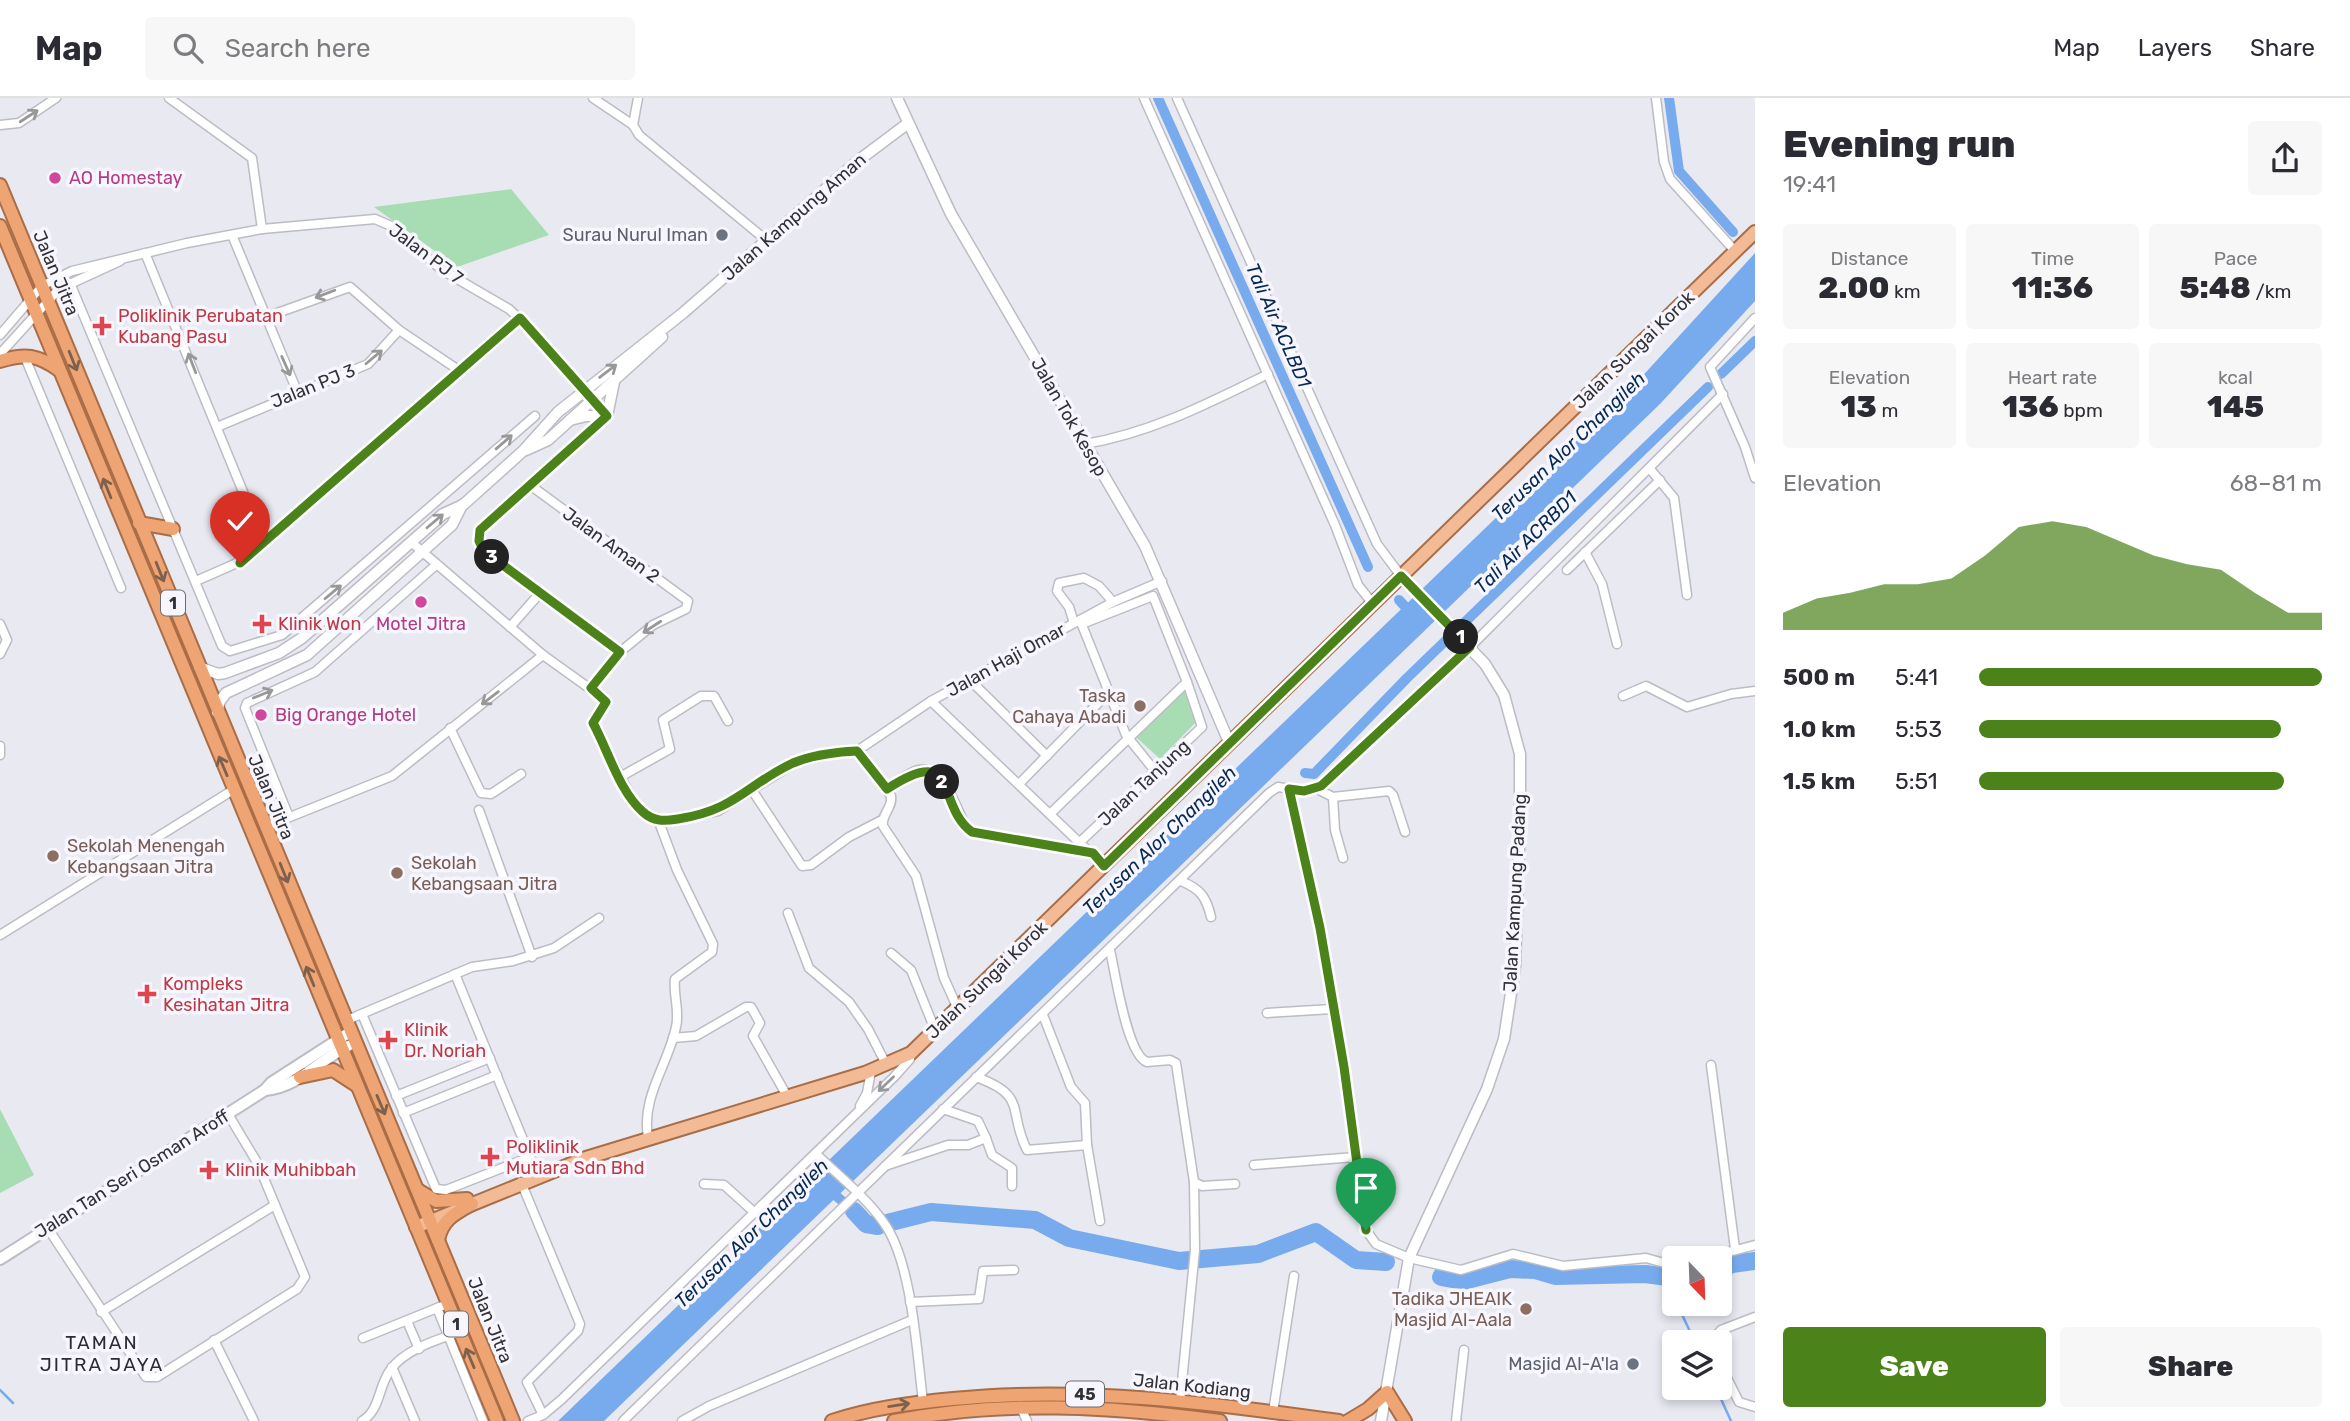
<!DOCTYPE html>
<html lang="en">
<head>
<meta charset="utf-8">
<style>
	body { margin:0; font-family:Rubik,sans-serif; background:#f7f7f7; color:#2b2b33; height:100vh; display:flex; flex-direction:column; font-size:26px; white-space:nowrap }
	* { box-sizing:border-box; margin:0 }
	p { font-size:23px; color:#7c7c81 }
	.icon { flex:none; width:38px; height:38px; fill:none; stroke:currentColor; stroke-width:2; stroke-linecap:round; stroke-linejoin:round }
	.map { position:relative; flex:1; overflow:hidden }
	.details { display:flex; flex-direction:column; background:#fff; width:595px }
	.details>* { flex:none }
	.needle { width:46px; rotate:157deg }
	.tools { position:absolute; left:1662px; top:1148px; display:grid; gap:14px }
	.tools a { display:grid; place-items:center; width:70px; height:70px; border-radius:7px; background:#fff; box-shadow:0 4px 10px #0003; font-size:35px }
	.pin { position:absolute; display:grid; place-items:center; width:60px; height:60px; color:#fff; margin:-72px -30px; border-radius:50% 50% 50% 0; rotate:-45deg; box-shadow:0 0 7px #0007 }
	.pin .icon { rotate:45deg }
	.km { position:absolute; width:35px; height:35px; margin:-18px; border-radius:50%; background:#222; color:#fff; font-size:19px; line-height:35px; text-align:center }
	.round { display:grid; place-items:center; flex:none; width:74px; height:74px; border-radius:7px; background:#f7f7f7 }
	.summary { display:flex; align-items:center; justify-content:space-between; height:119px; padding:0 28px }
	h1 { font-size:38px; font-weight:800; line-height:52px }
	.stats { display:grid; grid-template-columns:repeat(3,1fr); gap:10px; height:119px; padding:7px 28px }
	.stats div { display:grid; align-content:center; border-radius:7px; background:#f7f7f7; text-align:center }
	.stats b { font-size:30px; font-weight:800 }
	.stats small { font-size:19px; font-weight:400 }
	.stats p { font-size:19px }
	.chart { height:196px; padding:14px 28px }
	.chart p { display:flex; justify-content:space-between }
	.chart svg { width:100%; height:126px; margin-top:7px; fill:#4b821a; opacity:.7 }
	.cta { display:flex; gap:14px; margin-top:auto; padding:14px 28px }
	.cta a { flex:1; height:80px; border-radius:7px; background:#4b821a; color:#fff; font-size:28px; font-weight:800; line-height:80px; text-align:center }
	.cta a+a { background:#f7f7f7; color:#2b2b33 }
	ul { padding:0 28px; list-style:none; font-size:23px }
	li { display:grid; grid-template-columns:112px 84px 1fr; align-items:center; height:52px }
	li i { height:18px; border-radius:9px; background:#4b821a }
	header { display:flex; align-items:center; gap:42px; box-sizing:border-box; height:98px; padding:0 35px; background:#fff; border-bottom:2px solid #e1e1e2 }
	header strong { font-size:33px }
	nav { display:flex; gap:38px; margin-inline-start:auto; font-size:24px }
	.search { width:490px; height:63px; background:#f7f7f7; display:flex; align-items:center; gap:18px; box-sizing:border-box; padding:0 24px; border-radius:7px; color:#7c7c81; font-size:26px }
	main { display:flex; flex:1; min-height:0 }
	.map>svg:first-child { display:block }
</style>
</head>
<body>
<header>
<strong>Map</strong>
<div class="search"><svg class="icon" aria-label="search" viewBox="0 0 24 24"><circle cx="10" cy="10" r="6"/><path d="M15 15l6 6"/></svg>Search here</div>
<nav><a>Map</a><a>Layers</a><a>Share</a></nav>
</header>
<main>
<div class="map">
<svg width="1755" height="1323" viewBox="0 0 1755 1323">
	<rect width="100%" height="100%" fill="#e9e9f2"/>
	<g fill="#a8ddb4">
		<path d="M511 91 549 137 457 169 374 109Z"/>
		<path d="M1186 588 1197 623 1160 661 1136 639Z"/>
		<path d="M0 1011 34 1077 0 1095Z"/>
	</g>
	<path fill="#78abed" d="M1755 155V203L1660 306 604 1323H558L1637 284Z"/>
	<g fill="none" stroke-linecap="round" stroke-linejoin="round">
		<g stroke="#78abed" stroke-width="2.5">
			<path d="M1664 1178 1675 1201"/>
			<path d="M1677 1206 1695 1244"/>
			<path d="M1716 1290 1731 1323"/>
			<path d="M0 1292 13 1305"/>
		</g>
		<g stroke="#78abed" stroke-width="10">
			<path d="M1158 0 1368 469"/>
			<path d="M1669 0 1679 73 1733 134"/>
			<path d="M1721 276 1755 243"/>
			<path d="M1399 502 1413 517"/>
			<path d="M1305 675 1314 676 1407 580 1708 289"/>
			<path d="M828 1091 854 1113"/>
		</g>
		<g stroke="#78abed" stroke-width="18">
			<path d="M854 1113 866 1126 878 1128"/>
			<path d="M887 1125 931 1114 1035 1122 1069 1140 1179 1163 1258 1156 1316 1134 1356 1162 1386 1164"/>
			<path d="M1720 1171 1732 1166 1755 1163"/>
			<path d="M1441 1179 1463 1183 1510 1171 1535 1172 1555 1178 1645 1176 1675 1180"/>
		</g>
		<defs>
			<g id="minor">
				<path d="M169 0 252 60 262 131"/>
				<path d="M593 0 633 27"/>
				<path d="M638 0 633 27 639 37 766 142"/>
				<path d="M1144 0 1335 427 1358 487 1373 506"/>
				<path d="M1177 0 1377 446 1401 478"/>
				<path d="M1656 0 1664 64 1670 81 1735 153"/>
				<path d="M0 27 19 25 56 0"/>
				<path d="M232 137 297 293"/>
				<path d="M145 155 264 445"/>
				<path d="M70 185 222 548 230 553 282 537 535 318"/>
				<path d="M266 219 350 189 399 232 460 273"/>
				<path d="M1755 220 1710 269 1745 349 1755 380"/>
				<path d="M0 237 42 188 72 173 187 145 262 131 375 121 391 128 442 172 509 211 540 241 607 318 480 432 479 443 484 453 620 554 591 590"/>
				<path d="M0 256 59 191 120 163"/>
				<path d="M24 257 121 490"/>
				<path d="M217 329 368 266 399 232"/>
				<path d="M1085 346C1151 335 1209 305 1268 276"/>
				<path d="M1650 371 1674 400 1687 497"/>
				<path d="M530 387 688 503 686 511 653 527 620 554"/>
				<path d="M411 444 543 557 603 600 606 604 593 625 632 701 643 714 659 724 677 772 713 846 712 854 675 881C673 897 680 913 676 929 668 967 641 999 648 1039"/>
				<path d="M1585 454 1602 486 1617 546"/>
				<path d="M1567 472 1660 382"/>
				<path d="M196 483 246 461 520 221"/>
				<path d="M1080 522 1126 637 1155 673"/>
				<path d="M1074 525 1069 509 1057 493 1059 485 1084 480 1099 488 1113 504"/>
				<path d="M0 526 7 542 0 556"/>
				<path d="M510 529 540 495"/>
				<path d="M971 583 1047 658"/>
				<path d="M1623 598 1646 588 1687 609 1731 596 1755 593"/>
				<path d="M931 603 1104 768"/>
				<path d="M450 630 481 695 491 696 521 676"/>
				<path d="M0 648V657"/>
				<path d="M857 653 931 603 1113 504 1162 483"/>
				<path d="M620 679 670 651 663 622 701 598H714L728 623"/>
				<path d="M1019 686 1109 594"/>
				<path d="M887 691C896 685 905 677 915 673 943 663 957 712 966 729L972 734 1093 756"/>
				<path d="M1317 691 1333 699 1389 693 1393 697 1405 734"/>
				<path d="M752 692 802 768 811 767 849 739 882 722"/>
				<path d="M1333 699 1335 732 1343 760"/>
				<path d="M479 712 532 859"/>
				<path d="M1051 715 1187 584 1153 498 1082 526"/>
				<path d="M289 719 245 610 247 605 315 574 436 467"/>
				<path d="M659 724 718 713 796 664 840 654 857 653 891 698C893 710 881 716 883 728L916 778 944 880 958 911"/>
				<path d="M265 729 392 678 543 557"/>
				<path d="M1080 744 1202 629 1187 584"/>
				<path d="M1181 783C1200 791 1206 798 1211 819"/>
				<path d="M788 815 809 870 849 904 868 931 886 966"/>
				<path d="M0 837 233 692"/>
				<path d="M1110 852C1115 874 1127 957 1147 964L1170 962 1176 965 1194 1084 1202 1088 1235 1086"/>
				<path d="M891 855 911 872 935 932"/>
				<path d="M455 876 538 1078"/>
				<path d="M1267 915 1332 911"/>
				<path d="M362 916 436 1091 446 1092 530 1059"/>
				<path d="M1043 917 1071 989 1085 1005 1087 1047"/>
				<path d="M345 923 472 869 513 863 554 850 599 820"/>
				<path d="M673 940 696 938 746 909H751L760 925 753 938 787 998"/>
				<path d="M1711 967 1735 1151"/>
				<path d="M976 979C1029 998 1007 1013 1027 1052L1087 1047 1100 1123"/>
				<path d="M396 998 490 960"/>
				<path d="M860 1008 867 995 871 973"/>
				<path d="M403 1015 497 977"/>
				<path d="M986 1040 992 1057 1012 1070V1088"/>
				<path d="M816 1056C839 1078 866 1099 884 1125 912 1164 917 1255 923 1304"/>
				<path d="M1355 1059 1366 1132 1376 1146 1409 1160 1461 1172 1513 1156 1563 1168 1646 1160 1675 1168"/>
				<path d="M1254 1067 1355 1059 1344 969 1320 830 1289 691"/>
				<path d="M885 1068 948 1047H968L986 1040 978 1023 943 1011"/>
				<path d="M521 1084 580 1226 578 1233 527 1284 543 1317"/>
				<path d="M704 1086 724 1087 755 1115"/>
				<path d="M47 1129 146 1279H157L297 1191 305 1179 258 1066 228 1016"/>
				<path d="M1706 1160 1755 1147"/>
				<path d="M910 1204 979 1201 983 1173 1014 1172"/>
				<path d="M437 1210 483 1323"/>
				<path d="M101 1214 275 1107"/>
				<path d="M407 1223 419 1251"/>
				<path d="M363 1240 442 1208"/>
				<path d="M214 1242 254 1323"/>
				<path d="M1711 1244 1721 1232 1755 1219"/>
				<path d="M1720 1266 1739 1304 1755 1309"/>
				<path d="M392 1269 415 1323"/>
				<path d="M1180 1304 1195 1152 1194 1084"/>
				<path d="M1020 1308 1027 1323"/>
				<path d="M1273 1314 1294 1178"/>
				<path d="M362 1323C381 1312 378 1287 391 1271 406 1251 437 1242 459 1234"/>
				<path d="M528 1323 543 1317 561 1302 894 979 910 961 911 955"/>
				<path d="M623 1323 1269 695 1278 689 1304 693 1321 688 1470 549 1723 296"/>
				<path d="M682 1323 709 1308 912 1222"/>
				<path d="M1456 1323 1464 1252"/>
			</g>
			<g id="tertiary">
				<path d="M897 0 951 116 1145 448 1229 644"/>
				<path d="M570 322 586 318H607L614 284"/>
				<path d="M526 352 548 342 662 239"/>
				<path d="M199 569 218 576 225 575 279 555 302 540 443 416 463 407 523 353 558 314 683 215 859 62 907 26"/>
				<path d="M217 614 220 603 226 595 307 557 452 427 462 407"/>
				<path d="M1381 1323 1409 1160 1487 991 1504 941 1515 869 1520 723V656L1504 597 1485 566 1401 478"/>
			</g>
			<g id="secondary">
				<path d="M265 992C297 990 321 961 348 948"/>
				<path d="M0 1161 265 992 271 985 350 934"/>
			</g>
			<path id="primary" d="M416 1129 586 1060 865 975 911 955 1755 134"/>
			<g id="trunk">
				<path d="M0 87 513 1323"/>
				<path d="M0 128 497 1323"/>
				<path d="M0 263C25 255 38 257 59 272"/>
				<path d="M139 425 173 431"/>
				<path d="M300 979 333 972 356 987"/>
				<path d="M418 1092 436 1103 467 1101"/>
				<path d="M438 1142C442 1122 454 1116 472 1106"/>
				<path d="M832 1323C871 1310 912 1305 953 1301 1082 1288 1211 1305 1339 1323"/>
				<path d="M894 1323C1004 1302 1110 1308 1220 1323"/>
				<path d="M1348 1323 1368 1311 1387 1294 1405 1323"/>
			</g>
		</defs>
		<use href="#minor" stroke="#bcbcc4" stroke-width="11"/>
		<use href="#tertiary" stroke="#bcbcc4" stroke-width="13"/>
		<use href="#secondary" stroke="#bcbcc4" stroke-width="14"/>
		<use href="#primary" stroke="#a96d47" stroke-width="16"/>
		<use href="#trunk" stroke="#a96d47" stroke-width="16"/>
		<use href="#minor" stroke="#fff" stroke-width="8"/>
		<use href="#tertiary" stroke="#fff" stroke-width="10"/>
		<use href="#secondary" stroke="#fff" stroke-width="10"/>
		<use href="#primary" stroke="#f2bb96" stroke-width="12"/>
		<use href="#trunk" stroke="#eea473" stroke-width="12"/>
	</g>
	<defs><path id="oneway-shaft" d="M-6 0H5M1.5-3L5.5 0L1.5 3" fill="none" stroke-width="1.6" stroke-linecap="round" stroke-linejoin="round" transform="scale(1.75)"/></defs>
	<g stroke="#98989a">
		<use href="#oneway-shaft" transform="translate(29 18) rotate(-33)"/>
		<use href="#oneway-shaft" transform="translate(325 196) rotate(159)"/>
		<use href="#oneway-shaft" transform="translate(374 259) rotate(-40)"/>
		<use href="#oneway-shaft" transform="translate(192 265) rotate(-111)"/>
		<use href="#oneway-shaft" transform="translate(286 268) rotate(66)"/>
		<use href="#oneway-shaft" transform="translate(608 273) rotate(-37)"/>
		<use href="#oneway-shaft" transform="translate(504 344) rotate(-41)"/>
		<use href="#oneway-shaft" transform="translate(435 423) rotate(-40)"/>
		<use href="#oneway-shaft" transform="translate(333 494) rotate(-40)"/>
		<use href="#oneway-shaft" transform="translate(652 529) rotate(147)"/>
		<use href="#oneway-shaft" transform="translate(263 596) rotate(-22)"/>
		<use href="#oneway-shaft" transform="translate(490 600) rotate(143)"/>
		<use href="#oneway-shaft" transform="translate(886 986) rotate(136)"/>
	</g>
	<g stroke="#7d604e">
		<use href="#oneway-shaft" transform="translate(73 263) rotate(68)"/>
		<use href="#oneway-shaft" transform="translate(107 390) rotate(-112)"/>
		<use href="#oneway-shaft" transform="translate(160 474) rotate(68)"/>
		<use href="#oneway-shaft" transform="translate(223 668) rotate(-113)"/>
		<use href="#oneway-shaft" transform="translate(284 775) rotate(68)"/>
		<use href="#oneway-shaft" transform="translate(310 878) rotate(-112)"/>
		<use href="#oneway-shaft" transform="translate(381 1007) rotate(67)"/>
		<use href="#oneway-shaft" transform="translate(470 1260) rotate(-113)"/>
		<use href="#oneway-shaft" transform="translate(899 1307) rotate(-9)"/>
	</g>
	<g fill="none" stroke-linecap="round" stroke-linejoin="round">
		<defs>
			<path id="route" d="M240 465 520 220 607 318 480 432 479 443 484 453 620 554 591 590 606 604 593 625C608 652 619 693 643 714 654 724 664 723 678 721 736 712 746 687 793 665 812 657 836 654 857 653L887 691C960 643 935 707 972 734L1093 755 1104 768 1401 478 1470 549 1321 688 1304 693 1289 691 1320 830 1344 969 1366 1132"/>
		</defs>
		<use href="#route" stroke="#fff" stroke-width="14"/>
		<use href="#route" stroke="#4b821a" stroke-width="9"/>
	</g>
	<g fill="#d1479c" stroke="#f7f6fe" stroke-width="2.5">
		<circle cx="55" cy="80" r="7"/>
		<circle cx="421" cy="504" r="7"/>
		<circle cx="261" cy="617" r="7"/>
	</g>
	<g fill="#6b7280" stroke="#f7f6fe" stroke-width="2.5">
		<circle cx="722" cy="137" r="7"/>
		<circle cx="1633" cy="1266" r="7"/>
	</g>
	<g fill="#e0444e" stroke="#f7f6fe" stroke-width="2.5">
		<path d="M98.5 217.5h7v7h7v7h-7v7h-7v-7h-7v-7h7z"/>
		<path d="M258.5 515.5h7v7h7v7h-7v7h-7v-7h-7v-7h7z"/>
		<path d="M143.5 885.5h7v7h7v7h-7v7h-7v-7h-7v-7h7z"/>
		<path d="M384.5 931.5h7v7h7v7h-7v7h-7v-7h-7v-7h7z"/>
		<path d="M486.5 1048.5h7v7h7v7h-7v7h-7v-7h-7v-7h7z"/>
		<path d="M205.5 1061.5h7v7h7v7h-7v7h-7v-7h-7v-7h7z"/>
	</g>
	<g fill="#8d6e63" stroke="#f7f6fe" stroke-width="2.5">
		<circle cx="1140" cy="608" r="7"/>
		<circle cx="53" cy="758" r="7"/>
		<circle cx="397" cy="775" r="7"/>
		<circle cx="1526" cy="1211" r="7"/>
	</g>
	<g text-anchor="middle" stroke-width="7" stroke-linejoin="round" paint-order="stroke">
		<g fill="#f7f6fe" stroke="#6d6d71" stroke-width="2">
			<rect x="161" y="492.5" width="24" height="25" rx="5"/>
			<rect x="444" y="1213.5" width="24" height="25" rx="5"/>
			<rect x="1066" y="1283.5" width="38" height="25" rx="5"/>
		</g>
		<g font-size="16" font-weight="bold" fill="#323235">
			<text x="173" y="511">1</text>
			<text x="456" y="1232">1</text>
			<text x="1085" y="1302">45</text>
		</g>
		<g font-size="18" fill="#b23c85" stroke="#f7f6fe" text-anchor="start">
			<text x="69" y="86">AO Homestay</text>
			<text x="421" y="532" text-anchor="middle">Motel Jitra</text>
			<text x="275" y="623">Big Orange Hotel</text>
		</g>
		<g font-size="18" fill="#323235" stroke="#f7f6fe">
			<text transform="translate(794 119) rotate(-41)" y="6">Jalan Kampung Aman</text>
			<text transform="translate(426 156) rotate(37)" y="6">Jalan PJ 7</text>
			<text transform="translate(56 175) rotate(67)" y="6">Jalan Jitra</text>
			<text transform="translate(1634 252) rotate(-44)" y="6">Jalan Sungai Korok</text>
			<text transform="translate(313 288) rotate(-22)" y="6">Jalan PJ 3</text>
			<text transform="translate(1069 319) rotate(60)" y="6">Jalan Tok Kesop</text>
			<text transform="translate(611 447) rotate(36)" y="6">Jalan Aman 2</text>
			<text transform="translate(1006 562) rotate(-29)" y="6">Jalan Haji Omar</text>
			<text transform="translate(1144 685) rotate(-43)" y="6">Jalan Tanjung</text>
			<text transform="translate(271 699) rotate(67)" y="6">Jalan Jitra</text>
			<text transform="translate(1515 795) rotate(-87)" y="6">Jalan Kampung Padang</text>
			<text transform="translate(987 882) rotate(-44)" y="6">Jalan Sungai Korok</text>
			<text transform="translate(132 1076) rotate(-32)" y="6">Jalan Tan Seri Osman Aroff</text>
			<text transform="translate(490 1222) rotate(68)" y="6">Jalan Jitra</text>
			<text transform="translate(1192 1288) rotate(6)" y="6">Jalan Kodiang</text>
		</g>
		<g font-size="18" fill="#5b616d" stroke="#f7f6fe" text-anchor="end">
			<text x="708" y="143">Surau Nurul Iman</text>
			<text x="1619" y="1272">Masjid Al-A'la</text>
		</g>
		<g font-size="18" fill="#be3a42" stroke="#f7f6fe" text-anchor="start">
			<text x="118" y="224">Poliklinik Perubatan<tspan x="118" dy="21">Kubang Pasu</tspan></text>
			<text x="278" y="532">Klinik Won</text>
			<text x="163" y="892">Kompleks<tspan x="163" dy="21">Kesihatan Jitra</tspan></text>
			<text x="404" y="938">Klinik<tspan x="404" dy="21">Dr. Noriah</tspan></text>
			<text x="506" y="1055">Poliklinik<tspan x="506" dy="21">Mutiara Sdn Bhd</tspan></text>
			<text x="225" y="1078">Klinik Muhibbah</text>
		</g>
		<g font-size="18" fill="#785e54" stroke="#f7f6fe" text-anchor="end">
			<text x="1126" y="604">Taska<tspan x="1126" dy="21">Cahaya Abadi</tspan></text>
			<text x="67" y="754" text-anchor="start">Sekolah Menengah<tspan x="67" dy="21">Kebangsaan Jitra</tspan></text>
			<text x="411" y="771" text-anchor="start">Sekolah<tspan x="411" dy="21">Kebangsaan Jitra</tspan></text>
			<text x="1512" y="1207">Tadika JHEAIK<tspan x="1512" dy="21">Masjid Al-Aala</tspan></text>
		</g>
		<g font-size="19" font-style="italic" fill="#072a53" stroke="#f7f6fe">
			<text transform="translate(1279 227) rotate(66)" y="7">Tali Air ACLBD1</text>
			<text transform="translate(1568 348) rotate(-44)" y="7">Terusan Alor Changileh</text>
			<text transform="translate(1525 444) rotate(-45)" y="7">Tali Air ACRBD1</text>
			<text transform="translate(1159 742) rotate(-44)" y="7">Terusan Alor Changileh</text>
			<text transform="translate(751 1135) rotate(-44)" y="7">Terusan Alor Changileh</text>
		</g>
		<g font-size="19" letter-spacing="2" fill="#2d2c33" stroke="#f7f6fe">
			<text x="102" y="1251">TAMAN<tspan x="102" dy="22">JITRA JAYA</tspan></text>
		</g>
	</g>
</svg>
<div class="tools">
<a><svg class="needle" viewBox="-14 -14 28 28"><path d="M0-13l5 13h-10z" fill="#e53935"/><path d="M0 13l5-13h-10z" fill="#7c7c81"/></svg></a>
<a><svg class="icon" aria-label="layers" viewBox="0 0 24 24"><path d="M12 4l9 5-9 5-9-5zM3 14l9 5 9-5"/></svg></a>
</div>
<div class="pin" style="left:1366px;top:1132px;background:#1e9e55"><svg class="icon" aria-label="arrive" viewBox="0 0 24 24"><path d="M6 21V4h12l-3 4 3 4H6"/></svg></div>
<div class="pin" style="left:240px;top:465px;background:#d93025"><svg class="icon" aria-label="check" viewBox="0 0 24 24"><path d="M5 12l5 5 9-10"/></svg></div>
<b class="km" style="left:1461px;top:539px">1</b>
<b class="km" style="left:942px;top:684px">2</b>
<b class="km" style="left:492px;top:459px">3</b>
</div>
<section class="details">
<div class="summary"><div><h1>Evening run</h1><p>19:41</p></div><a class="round"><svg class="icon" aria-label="share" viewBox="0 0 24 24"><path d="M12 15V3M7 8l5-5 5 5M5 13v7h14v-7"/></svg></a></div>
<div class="stats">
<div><p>Distance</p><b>2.00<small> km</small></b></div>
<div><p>Time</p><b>11:36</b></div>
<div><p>Pace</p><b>5:48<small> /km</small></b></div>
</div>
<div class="stats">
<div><p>Elevation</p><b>13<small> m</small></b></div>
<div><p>Heart rate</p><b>136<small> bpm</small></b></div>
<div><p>kcal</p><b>145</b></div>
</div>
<div class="chart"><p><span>Elevation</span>68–81 m</p>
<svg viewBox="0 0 160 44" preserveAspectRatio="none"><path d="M0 44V38L10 33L20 31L30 28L40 28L50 26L60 18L70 8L80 6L90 8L100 13L110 18L120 21L130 23L140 31L150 38L160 38V44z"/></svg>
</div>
<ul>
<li><b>500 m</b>5:41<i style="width:100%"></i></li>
<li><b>1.0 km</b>5:53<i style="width:88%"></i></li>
<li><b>1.5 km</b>5:51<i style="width:89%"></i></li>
</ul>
<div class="cta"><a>Save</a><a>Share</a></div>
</section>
</main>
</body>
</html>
